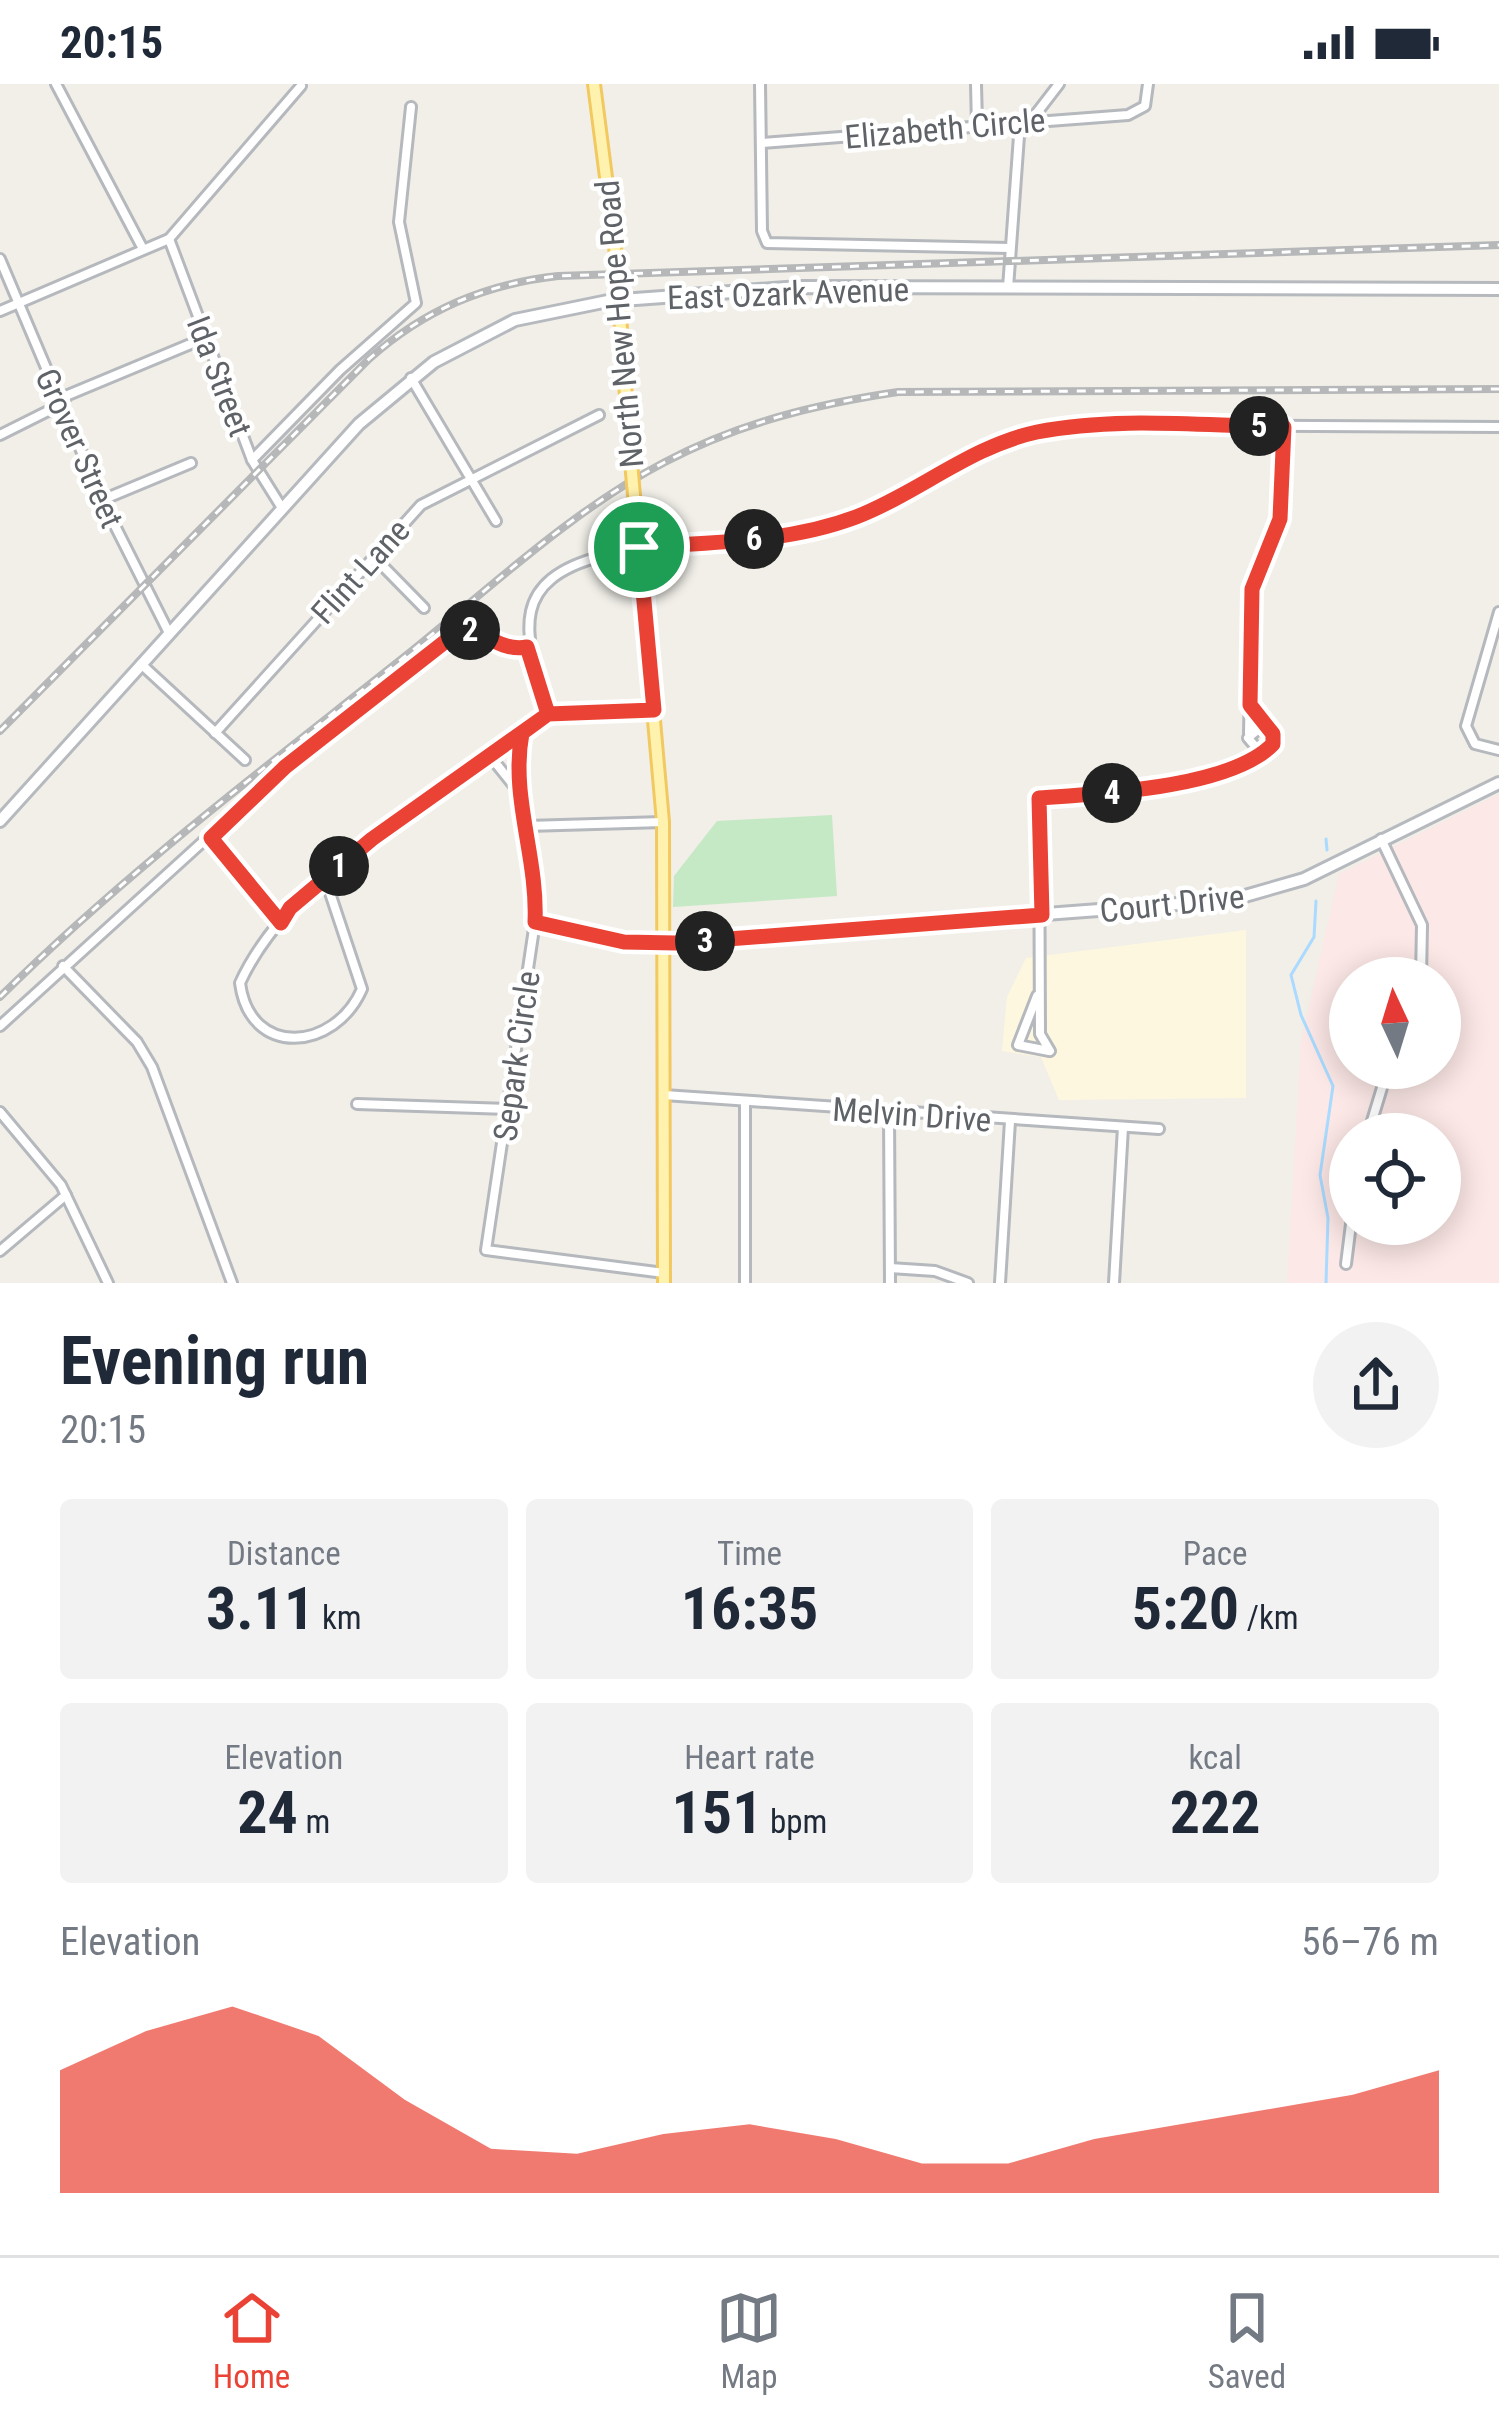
<!DOCTYPE html>
<html lang="en">
<head>
<meta charset="utf-8">
<style>
	body { margin:0; font-family:"Roboto Condensed",sans-serif; background:#f2f2f3; color:#1f2937; height:100vh; display:flex; flex-direction:column; font-size:45px; white-space:nowrap }
	* { box-sizing:border-box; margin:0 }
	p { font-size:39px; color:#747a83 }
	.icon { flex:none; width:66px; height:66px; fill:none; stroke:currentColor; stroke-width:2; stroke-linecap:round; stroke-linejoin:round }
	.map { position:relative; height:1199px; overflow:hidden }
	.side { display:flex; flex-direction:column; background:#fff; flex:1 }
	.side>* { flex:none }
	.needle { width:78px; rotate:356deg }
	.controls { position:absolute; left:1329px; top:873px; display:grid; gap:24px }
	.controls a { display:grid; place-items:center; width:132px; height:132px; border-radius:50%; background:#fff; box-shadow:0 6px 30px #0003; font-size:60px }
	.pin { position:absolute; display:grid; place-items:center; width:102px; height:102px; color:#fff; margin:-51px; border:6px solid #fff; border-radius:50%; box-shadow:0 3px 12px #0007 }
	.km { position:absolute; width:60px; height:60px; margin:-30px; border-radius:50%; background:#222; color:#fff; font-size:33px; line-height:60px; text-align:center }
	.round { display:grid; place-items:center; flex:none; width:126px; height:126px; border-radius:63px; background:#f2f2f3 }
	.overview { display:flex; align-items:center; justify-content:space-between; height:204px; padding:0 60px }
	h1 { font-size:66px; font-weight:700; line-height:90px }
	.figures { display:grid; grid-template-columns:repeat(3,1fr); gap:18px; height:204px; padding:12px 60px }
	.figures div { display:grid; align-content:center; border-radius:12px; background:#f2f2f3; text-align:center }
	.figures b { font-size:60px; font-weight:700 }
	.figures small { font-size:33px; font-weight:400 }
	.figures p { font-size:33px }
	.chart { height:336px; padding:24px 60px }
	.chart p { display:flex; justify-content:space-between }
	.chart svg { width:100%; height:216px; margin-top:12px; fill:#ea4335; opacity:.7 }
	.status { display:flex; justify-content:space-between; align-items:center; height:84px; padding:0 60px; background:#fff; direction:ltr }
	.status svg { height:33px; fill:currentColor }
	.tab-bar { display:flex; justify-content:space-around; align-items:center; height:168px; border-top:3px solid #e0e1e3; background:#fff; font-size:33px; color:#747a83 }
	.tab-bar a { display:grid; justify-items:center; gap:6px }
	.tab-bar .selected { color:#ea4335 }
	.map>svg:first-child { display:block }
</style>
</head>
<body>
<div class="status"><b>20:15</b><svg viewBox="0 0 49 12"><path d="M0 12V9h3v3zM5 12V6h3v6zM10 12V3h3v9zM15 12V0h3v12zM26 1h20v11H26zM47 4h2v5h-2z"/></svg></div>
<div class="map">
<svg width="1499" height="1199" viewBox="0 0 1499 1199">
	<rect width="100%" height="100%" fill="#f1efe8"/>
	<path fill="#fef7e0" d="M1246 846V1014L1059 1016 1041 973 1002 967 1007 913 1026 874Z"/>
	<path fill="#fce8e6" fill-rule="evenodd" d="M1499 710V1199H1287L1301 957 1339 790ZM1350 894H1440V984H1350ZM1350 1050H1440V1140H1350Z"/>
	<path fill="#c5e8c5" d="M832 731 837 812 673 823 674 792 717 737Z"/>
	<g fill="none" stroke-linecap="round" stroke-linejoin="round">
		<g stroke="#aadaff" stroke-width="3">
			<path d="M1326 755 1327 766"/>
			<path d="M1316 817 1314 853 1291 891 1301 931 1333 1002 1320 1091 1328 1134 1326 1199"/>
		</g>
		<defs>
			<g id="street">
				<path d="M56 0 143 165"/>
				<path d="M760 0 762 147 767 159 1010 164"/>
				<path d="M976 0 977 41"/>
				<path d="M761 59 1128 31 1145 22 1148 0"/>
				<path d="M169 155 252 376 282 424"/>
				<path d="M0 175 102 416 169 549"/>
				<path d="M1008 204 1019 52 1059 0"/>
				<path d="M0 227 169 155 301 2"/>
				<path d="M411 294 496 437"/>
				<path d="M0 351 60 321 68 311 205 254"/>
				<path d="M252 376 340 286 416 219 399 138 411 23"/>
				<path d="M102 416 191 379"/>
				<path d="M639 463 765 455 823 444 878 424 988 364 1052 346 1124 341 1499 343"/>
				<path d="M374 473 424 524"/>
				<path d="M1499 528 1466 642 1475 660 1499 666"/>
				<path d="M141 580 245 676"/>
				<path d="M548 630 522 649C510 713 538 773 535 838L486 1166 664 1189"/>
				<path d="M548 630C527 555 503 498 602 472"/>
				<path d="M548 630 654 626"/>
				<path d="M215 649 421 421 599 331"/>
				<path d="M1249 649 1252 505 1280 435 1284 343"/>
				<path d="M1260 668 1248 654 1262 642"/>
				<path d="M490 672 515 703"/>
				<path d="M527 742 663 738"/>
				<path d="M211 754 281 839"/>
				<path d="M1381 755 1422 841 1421 894"/>
				<path d="M325 794 362 905C335 967 250 975 240 899 285 799 429 706 521 650"/>
				<path d="M535 838 604 855 663 859"/>
				<path d="M63 882 137 958 152 983 232 1199"/>
				<path d="M1037 912 1018 961 1049 967"/>
				<path d="M0 942 285 683 442 556 467 546 506 564 527 563"/>
				<path d="M1050 967 1040 950 1039 714C1126 707 1190 701 1270 664L1274 655 1250 621"/>
				<path d="M664 1011 1159 1045"/>
				<path d="M357 1020 508 1025"/>
				<path d="M0 1028 61 1101 108 1199"/>
				<path d="M889 1028 890 1199"/>
				<path d="M1368 1050 1388 984"/>
				<path d="M0 1167 66 1111"/>
				<path d="M1346 1180 1351 1140"/>
				<path d="M890 1184 935 1187 968 1199"/>
				<path d="M745 1199V1018"/>
				<path d="M1000 1199 1010 1037"/>
				<path d="M1114 1199 1123 1043"/>
			</g>
			<g id="secondary">
				<path d="M0 737 359 340 434 278 515 236 608 217 800 203 1499 205"/>
				<path d="M664 859 1231 816 1304 795 1499 699"/>
			</g>
			<g id="primary">
				<path d="M594 0 616 171"/>
				<path d="M618 204 630 367"/>
				<path d="M635 422 663 738 664 1199"/>
			</g>
		</defs>
		<use href="#street" stroke="#b5b8bc" stroke-width="14"/>
		<use href="#secondary" stroke="#b6babf" stroke-width="16"/>
		<use href="#primary" stroke="#f2c960" stroke-width="16"/>
		<use href="#street" stroke="#fff" stroke-width="8"/>
		<use href="#secondary" stroke="#fff" stroke-width="10"/>
		<use href="#primary" stroke="#fff2af" stroke-width="10"/>
		<defs>
			<g id="rail">
				<path d="M0 647 369 275C424 226 485 200 558 192L1499 161"/>
				<path d="M0 913C125 789 266 683 403 574 487 507 569 428 665 378 739 339 816 320 898 308L1499 305"/>
			</g>
		</defs>
		<use href="#rail" stroke="#b6b7b8" stroke-width="8"/>
		<use href="#rail" stroke="#fff" stroke-width="3" stroke-dasharray="9" stroke-linecap="butt"/>
		<defs>
			<g id="primary-bridge">
				<path d="M616 171 618 204"/>
				<path d="M630 367 635 422"/>
			</g>
		</defs>
		<use href="#primary-bridge" stroke="#f2c960" stroke-width="16" stroke-linecap="butt"/>
		<use href="#primary-bridge" stroke="#fff2af" stroke-width="10"/>
	</g>
	<g fill="none" stroke-linecap="round" stroke-linejoin="round">
		<defs>
			<path id="route" d="M639 463 654 626 548 630 372 755 290 824 281 839 211 754 285 683 460 546C486 546 499 568 527 563L548 630 522 649C510 713 538 773 535 838L624 858 676 859 1042 831 1039 714C1099 710 1231 704 1273 660V650L1250 621 1252 505 1280 435 1284 343C1204 342 1117 332 1037 348 971 362 918 409 856 433 787 459 712 458 639 463"/>
		</defs>
		<use href="#route" stroke="#fff" stroke-width="24"/>
		<use href="#route" stroke="#ea4335" stroke-width="15"/>
	</g>
	<g text-anchor="middle" stroke-width="9" stroke-linejoin="round" paint-order="stroke">
		<g font-size="33" fill="#5f6368" stroke="#fff">
			<text transform="translate(945 44) rotate(-5)" y="12">Elizabeth Circle</text>
			<text transform="translate(788 209) rotate(-2)" y="12">East Ozark Avenue</text>
			<text transform="translate(619 240) rotate(-95)" y="12">North New Hope Road</text>
			<text transform="translate(220 292) rotate(69)" y="12">Ida Street</text>
			<text transform="translate(80 364) rotate(66)" y="12">Grover Street</text>
			<text transform="translate(360 487) rotate(-48)" y="12">Flint Lane</text>
			<text transform="translate(1172 819) rotate(-6)" y="12">Court Drive</text>
			<text transform="translate(516 972) rotate(-82)" y="12">Separk Circle</text>
			<text transform="translate(912 1030) rotate(4)" y="12">Melvin Drive</text>
		</g>
	</g>
</svg>
<div class="controls">
<a><svg class="needle" viewBox="-14 -14 28 28"><path d="M0-13l5 13h-10z" fill="#e53935"/><path d="M0 13l5-13h-10z" fill="#747a83"/></svg></a>
<a><svg class="icon" aria-label="locate" viewBox="0 0 24 24"><circle cx="12" cy="12" r="6"/><path d="M12 2v4M12 18v4M2 12h4M18 12h4"/></svg></a>
</div>
<div class="pin" style="left:639px;top:463px;background:#1e9e55"><svg class="icon" aria-label="arrive" viewBox="0 0 24 24"><path d="M6 21V4h12l-3 4 3 4H6"/></svg></div>
<b class="km" style="left:339px;top:782px">1</b>
<b class="km" style="left:470px;top:546px">2</b>
<b class="km" style="left:705px;top:857px">3</b>
<b class="km" style="left:1112px;top:709px">4</b>
<b class="km" style="left:1259px;top:342px">5</b>
<b class="km" style="left:754px;top:455px">6</b>
</div>
<section class="side">
<div class="overview"><div><h1>Evening run</h1><p>20:15</p></div><a class="round"><svg class="icon" aria-label="share" viewBox="0 0 24 24"><path d="M12 15V3M7 8l5-5 5 5M5 13v7h14v-7"/></svg></a></div>
<div class="figures">
<div><p>Distance</p><b>3.11<small> km</small></b></div>
<div><p>Time</p><b>16:35</b></div>
<div><p>Pace</p><b>5:20<small> /km</small></b></div>
</div>
<div class="figures">
<div><p>Elevation</p><b>24<small> m</small></b></div>
<div><p>Heart rate</p><b>151<small> bpm</small></b></div>
<div><p>kcal</p><b>222</b></div>
</div>
<div class="chart"><p><span>Elevation</span>56–76 m</p>
<svg viewBox="0 0 160 44" preserveAspectRatio="none"><path d="M0 44V19L10 11L20 6L30 12L40 25L50 35L60 36L70 32L80 30L90 33L100 38L110 38L120 33L130 30L140 27L150 24L160 19V44z"/></svg>
</div>
</section>
<nav class="tab-bar">
<a class="selected"><svg class="icon" aria-label="home" viewBox="0 0 24 24"><path d="M3 11l9-7 9 7M6 9v11h12V9"/></svg>Home</a>
<a><svg class="icon" aria-label="map" viewBox="0 0 24 24"><path d="M3 6l6-2 6 2 6-2v14l-6 2-6-2-6 2zM9 4v14M15 6v14"/></svg>Map</a>
<a><svg class="icon" aria-label="saved" viewBox="0 0 24 24"><path d="M7 4h10v16l-5-4-5 4z"/></svg>Saved</a>
</nav>
</body>
</html>
